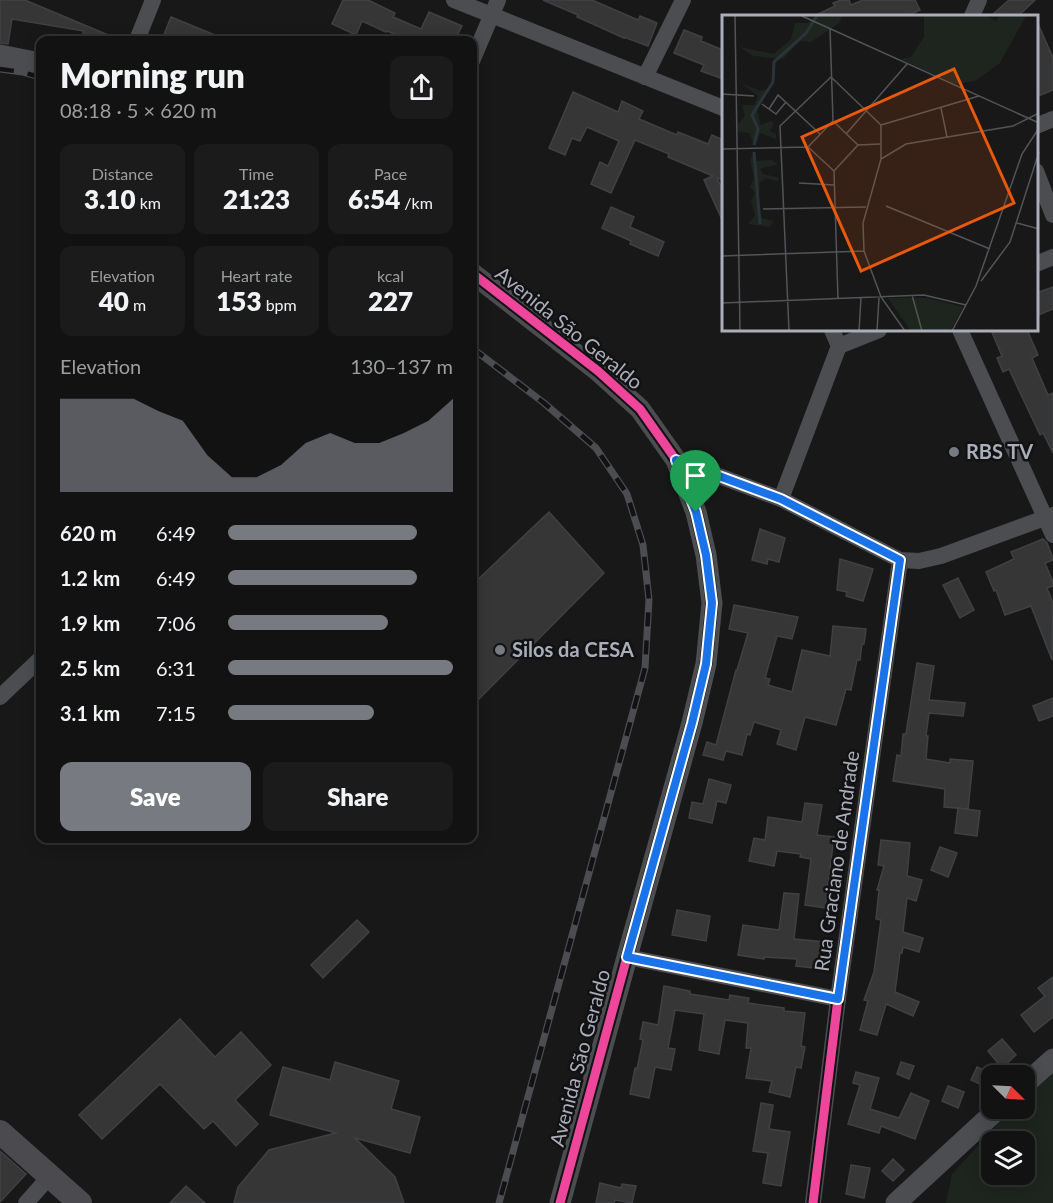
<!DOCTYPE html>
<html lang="en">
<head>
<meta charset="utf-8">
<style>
	body { margin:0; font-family:Lato,sans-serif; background:#1b1b1b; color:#f1f3f6; height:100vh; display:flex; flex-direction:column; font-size:22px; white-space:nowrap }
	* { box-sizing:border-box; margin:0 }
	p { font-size:20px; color:#9c9e9f }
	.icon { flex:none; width:33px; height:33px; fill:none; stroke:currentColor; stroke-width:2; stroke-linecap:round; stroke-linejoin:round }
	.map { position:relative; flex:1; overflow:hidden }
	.panel { position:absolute; left:36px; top:36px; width:441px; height:807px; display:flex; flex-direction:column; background:#121212; border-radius:12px; box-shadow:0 3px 15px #0003,0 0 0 2px #313232 }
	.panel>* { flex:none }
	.needle { width:39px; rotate:114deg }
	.controls { position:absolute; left:981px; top:1065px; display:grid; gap:12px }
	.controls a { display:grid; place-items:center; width:54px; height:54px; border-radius:12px; background:#121212; box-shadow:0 3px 15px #0003,0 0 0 2px #313232; font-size:30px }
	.pin { position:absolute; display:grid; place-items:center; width:51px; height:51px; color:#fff; margin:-62px -26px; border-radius:50% 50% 50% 0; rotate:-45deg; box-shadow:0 0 6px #0007 }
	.pin .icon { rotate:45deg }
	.round { display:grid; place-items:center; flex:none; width:63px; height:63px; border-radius:12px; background:#1b1b1b }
	.summary { display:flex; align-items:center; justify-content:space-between; height:102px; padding:0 24px }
	h1 { font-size:33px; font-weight:800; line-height:45px }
	.stats { display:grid; grid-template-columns:repeat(3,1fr); gap:9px; height:102px; padding:6px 24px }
	.stats div { display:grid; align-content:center; border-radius:12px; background:#1b1b1b; text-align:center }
	.stats b { font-size:26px; font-weight:800 }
	.stats small { font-size:16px; font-weight:400 }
	.stats p { font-size:16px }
	.chart { height:168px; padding:12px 24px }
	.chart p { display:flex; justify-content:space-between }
	.chart svg { width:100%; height:108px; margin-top:6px; fill:#777a81; opacity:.7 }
	.primary-button { display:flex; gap:12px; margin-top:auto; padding:12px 24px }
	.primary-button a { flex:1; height:69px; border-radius:12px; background:#777a81; color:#fff; font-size:24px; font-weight:800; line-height:69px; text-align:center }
	.primary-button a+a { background:#1b1b1b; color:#f1f3f6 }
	ul { padding:0 24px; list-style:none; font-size:20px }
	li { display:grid; grid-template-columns:96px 72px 1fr; align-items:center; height:45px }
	li i { height:15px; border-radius:8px; background:#777a81 }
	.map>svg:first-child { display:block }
</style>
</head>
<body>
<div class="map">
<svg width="1053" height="1203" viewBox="0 0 1053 1203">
	<rect width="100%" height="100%" fill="#181818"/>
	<path fill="#1e251f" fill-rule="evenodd" d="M1053 1063V1203H946L952 1174 1012 1109 1024 1108 1025 1095ZM992 1142H1024V1174H992Z"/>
	<g fill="#363637" stroke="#404144" stroke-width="1.5">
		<path d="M0 0H25L120 40H80L84 31 12 19 8 44 0 43Z"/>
		<path d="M343 0H368L395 13 393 17 421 29 429 12 462 26 455 40H409L387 31 386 32 362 21 356 35 332 24Z"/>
		<path d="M543 0H592L638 20 640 16 657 23 648 46 624 37V38L577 17 578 15Z"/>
		<path d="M841 0H849L851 5 863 0H915L920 10 906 16H814L835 6 833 3Z"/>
		<path d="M1009 0H1035L1018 16H991Z"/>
		<path d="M171 17 227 40H173L163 37Z"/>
		<path d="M1036 19 1053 58V90L1036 97Z"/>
		<path d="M684 30 702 37 701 41 723 50V79L701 71 704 65 674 53Z"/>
		<path d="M573 92 618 112 622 101 643 111 639 119 677 135 678 132 708 144 712 135 723 140V180L717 178 723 191V222L704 180 713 176 668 157 669 154 635 140 611 193 591 184 600 162 608 166 619 141 587 127 580 141 572 138 565 155 549 148Z"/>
		<path d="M611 207 634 217 630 227 664 242 658 256 630 244 631 241 602 228Z"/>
		<path d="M1053 287V309L1036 316V293Z"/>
		<path d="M991 330H1027L1038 355 1032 358 1048 395 1053 393V453L1043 433 1040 435 1009 369 1003 372 997 358 1002 356Z"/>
		<path d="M549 512 604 573 472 706V585Z"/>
		<path d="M760 529 785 538 779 562 768 559 767 564 752 560Z"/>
		<path d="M1043 539 1047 543 1053 558V560L1045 563 1053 582V586L1047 588 1053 603 1052 660 1031 606 1005 615 996 590 994 591 986 572 1014 559 1011 552Z"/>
		<path d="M840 559 873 569 863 601 846 596 847 592 837 590Z"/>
		<path d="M958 578 974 610 960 618 943 585Z"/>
		<path d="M734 605 798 617 792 639 777 636 765 678 770 679 768 685 792 692 802 650 830 656 833 626 866 629 864 644H862L860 660H857L851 690 846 689 836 725 805 717 796 750 777 744 781 730 754 722 750 735 747 734 742 755 726 751 723 760 703 755 707 742 716 745 736 670H737L748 633 729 629Z"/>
		<path d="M917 663 934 666 929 700 965 703 963 716 929 713 926 736H928L926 759 950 763V759L973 761 968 809 944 807 945 789 893 781 897 755 901 756 903 734H906Z"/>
		<path d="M1053 698V716L1039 721 1033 706Z"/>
		<path d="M709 779 731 785 726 803 717 801 712 823 689 818 692 802 703 804Z"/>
		<path d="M805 803 822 805 817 835 834 837 825 908 805 905 811 859 800 857 801 854 777 851 774 866 749 861 754 838 765 840 768 817 802 822Z"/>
		<path d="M958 808 980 811 977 836 955 833Z"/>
		<path d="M881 840 910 843 907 876 922 880 916 901 907 898 903 932 923 938 919 952 903 947 902 953H900L895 992 919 1002 913 1016 886 1004 877 1035 860 1030 868 1001 864 1000 874 972 881 920 876 919 879 890H877L884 866 878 865Z"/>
		<path d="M940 847 957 853 948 877 931 870Z"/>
		<path d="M784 893 799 894 794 939 826 942 823 969 796 966 797 959 764 957V959L738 955 743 925 779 930Z"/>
		<path d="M677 910 710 916 706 941 672 935Z"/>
		<path d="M357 920 369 932 323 978 311 965Z"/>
		<path d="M1053 977V1017L1034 1032 1021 1015 1045 996 1038 988Z"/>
		<path d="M664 986 690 991V994L729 1000 730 995 749 998 748 1003 784 1008V1011L805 1013 801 1046 805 1047 801 1068 796 1067 790 1097 769 1092 772 1081 746 1078 751 1048H746L748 1023 725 1020 719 1054 699 1050 704 1014 675 1010 668 1048 675 1049 671 1070 655 1067 649 1098 630 1094 635 1068 637 1069 643 1040 640 1039 643 1022 658 1025Z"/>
		<path d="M180 1019 215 1057 241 1032 271 1065 235 1100 258 1124 236 1146 213 1121 204 1129 160 1084 102 1139 79 1115Z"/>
		<path d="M1002 1039 1016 1055 1002 1068 988 1051Z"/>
		<path d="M335 1062 399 1081 391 1109 420 1117 410 1153 355 1138 395 1177 404 1203H234L238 1187 269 1150 336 1133 270 1115 283 1067 330 1080Z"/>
		<path d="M901 1062 914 1066 909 1079 897 1074Z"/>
		<path d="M977 1067 990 1073 984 1086 971 1080Z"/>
		<path d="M856 1072 879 1078 870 1109 899 1118 911 1093 929 1101 915 1139 881 1126 879 1133 848 1124 860 1085 853 1083Z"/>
		<path d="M948 1086 964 1092 958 1108 942 1101Z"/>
		<path d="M761 1103 773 1105 769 1129 790 1132 781 1186 763 1183 768 1153 753 1151Z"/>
		<path d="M0 1151 26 1174 0 1202Z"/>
		<path d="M893 1159 904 1170 893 1181 882 1171Z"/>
		<path d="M851 1165 870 1168 864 1198 846 1194Z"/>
		<path d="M600 1183 621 1188 622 1184 636 1186 632 1203 615 1200 614 1203H596Z"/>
		<path d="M186 1186 205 1203H170Z"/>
	</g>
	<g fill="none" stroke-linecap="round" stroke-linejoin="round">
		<g stroke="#4c4d51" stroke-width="16">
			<path d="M454 0 723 108"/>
			<path d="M972 16 979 0"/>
			<path d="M137 40 153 0"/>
			<path d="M472 61 498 0"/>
			<path d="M645 77 683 0"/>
			<path d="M1036 126 1053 119"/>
			<path d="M1036 171 1053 215"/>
			<path d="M1036 264 1053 257"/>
			<path d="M832 330 839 346 879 330"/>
			<path d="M960 330 1053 535"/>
			<path d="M676 460 781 499 900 560 919 561 941 556 1053 515"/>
			<path d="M781 499 839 346"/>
			<path d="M0 697 40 659"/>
			<path d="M627 957 838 999"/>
			<path d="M26 1203 50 1176"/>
			<path d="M813 1203 838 999 900 560"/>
		</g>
		<g stroke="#4c4d51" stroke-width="21">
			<path d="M0 55 40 63"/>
			<path d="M472 273 598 371 640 409 676 460 696 512 706 555 712 603 706 664 692 723 627 957 560 1203"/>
			<path d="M1024 1085 1053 1059"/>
			<path d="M896 1203 999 1108"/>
		</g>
		<path stroke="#4b4b4f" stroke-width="24" d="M0 1132 80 1203"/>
		<defs>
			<g id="rail">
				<path d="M0 69 22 72 40 77"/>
				<path d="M472 348 544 403 596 448 627 494 643 545 649 600 645 668 499 1203"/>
			</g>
		</defs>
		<use href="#rail" stroke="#4c4d50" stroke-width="7"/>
		<use href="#rail" stroke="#121214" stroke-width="4.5" stroke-dasharray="14" stroke-linecap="butt"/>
		<defs>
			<g id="cycleway">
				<path d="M472 273 598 371 640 409 676 460 696 512 706 555 712 603 706 664 692 723 627 957 560 1203"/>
				<path d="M813 1203 838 999 900 560"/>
			</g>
		</defs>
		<use href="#cycleway" stroke="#121214" stroke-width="13"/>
		<use href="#cycleway" stroke="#ed469a" stroke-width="9"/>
	</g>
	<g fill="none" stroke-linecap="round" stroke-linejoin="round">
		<defs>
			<path id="route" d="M676 460 781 499 900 560 838 999 627 957 692 723 706 664 712 603 706 555 696 512Z"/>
		</defs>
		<use href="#route" stroke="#fff" stroke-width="12"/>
		<use href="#route" stroke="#1a73e8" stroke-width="8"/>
	</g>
	<g fill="#777a81" stroke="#121214" stroke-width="2">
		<circle cx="954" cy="452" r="6"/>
		<circle cx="500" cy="650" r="6"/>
	</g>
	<g text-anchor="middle" stroke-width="5" stroke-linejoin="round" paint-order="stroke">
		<g font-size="20" fill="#aaaeb9" stroke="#121214">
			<text transform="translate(569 328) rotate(39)" y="7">Avenida São Geraldo</text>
			<text transform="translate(837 861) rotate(-82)" y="7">Rua Graciano de Andrade</text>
			<text transform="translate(580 1058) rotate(-75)" y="7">Avenida São Geraldo</text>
		</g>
		<g font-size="20" font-weight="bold" fill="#aaaeb9" stroke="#121214" text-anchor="start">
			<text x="966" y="459">RBS TV</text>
			<text x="512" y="657">Silos da CESA</text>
		</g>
	</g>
	<g transform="translate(722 15)">
		<rect width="316" height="316" fill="#181818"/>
		<path d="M92 1H120L117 8 89 27 78 26 61 44 31 41 18 32 52 39 69 24 73 8H86ZM202 1H265L274 6 278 1H304L278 48 253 66 234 69 178 44 189 42 202 22ZM19 68 38 76 45 74 35 95 39 110 49 106 52 109 48 116 54 119V124L38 118 33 131 27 118 16 117V109L23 101 20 90H32L36 81ZM32 137V146L49 145 56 149 38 154 41 159 58 163 55 166 40 162 44 164 38 167 36 191 40 203 52 206 47 212 26 209 33 200 29 185 33 178 28 172 32 163 28 145ZM166 283H205L241 292 228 316H189Z" fill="#1e251f"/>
		<path fill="none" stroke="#2b333a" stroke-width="3" d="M32 130 36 114 30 100 51 67 52 47 84 18 95 1M32 137 38 209"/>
		<path fill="none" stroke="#525458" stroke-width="1.5" d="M13 1 18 316M80 1 317 108M108 13 111 106 136 130 112 156 86 132 111 106M0 79 32 81M40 89 54 99 64 87M219 93 225 122M47 94 56 80 98 119M159 110 257 81M124 119 185 49M136 130 158 129M0 134 86 132M159 144V110M112 156 116 284M77 168 112 170M164 191 268 234M41 194 144 192M295 208 317 214M0 241 142 236M259 266 288 227 317 137M190 280 200 316M0 288 202 280 244 290M67 316 58 111 109 62 159 110M137 316 139 283M155 316 157 283M183 316 159 282 142 236 141 208 159 144 184 129 291 111 317 98M230 316 254 271 300 139 317 113"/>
		<path fill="#e8590c" fill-opacity="0.15" stroke="#e8590c" stroke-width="3" d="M232 54 292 188 139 256 80 122Z"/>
		<rect width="316" height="316" fill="none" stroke="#aaaeb9" stroke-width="3"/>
	</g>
</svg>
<div class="controls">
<a><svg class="needle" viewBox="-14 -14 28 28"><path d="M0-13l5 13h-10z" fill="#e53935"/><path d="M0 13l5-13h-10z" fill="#9c9e9f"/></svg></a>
<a><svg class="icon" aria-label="layers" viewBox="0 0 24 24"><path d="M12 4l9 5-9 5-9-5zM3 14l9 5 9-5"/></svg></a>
</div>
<div class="pin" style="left:696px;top:512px;background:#1e9e55"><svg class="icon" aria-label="arrive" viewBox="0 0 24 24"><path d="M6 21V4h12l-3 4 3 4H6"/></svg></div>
<section class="panel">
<div class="summary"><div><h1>Morning run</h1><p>08:18 · 5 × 620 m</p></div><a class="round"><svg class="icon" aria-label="share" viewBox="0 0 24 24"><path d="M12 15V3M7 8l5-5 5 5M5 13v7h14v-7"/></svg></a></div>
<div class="stats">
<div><p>Distance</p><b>3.10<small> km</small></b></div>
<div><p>Time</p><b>21:23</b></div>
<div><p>Pace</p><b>6:54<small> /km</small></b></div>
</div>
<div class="stats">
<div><p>Elevation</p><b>40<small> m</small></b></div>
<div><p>Heart rate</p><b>153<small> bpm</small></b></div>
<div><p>kcal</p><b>227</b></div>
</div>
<div class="chart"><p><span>Elevation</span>130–137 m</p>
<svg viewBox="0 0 160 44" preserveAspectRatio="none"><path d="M0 44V6L10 6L20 6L30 6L40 11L50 15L60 29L70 38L80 38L90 33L100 24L110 20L120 24L130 24L140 20L150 15L160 6V44z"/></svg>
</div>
<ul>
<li><b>620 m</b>6:49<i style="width:84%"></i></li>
<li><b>1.2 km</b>6:49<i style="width:84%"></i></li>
<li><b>1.9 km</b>7:06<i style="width:71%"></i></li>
<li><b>2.5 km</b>6:31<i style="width:100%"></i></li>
<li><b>3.1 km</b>7:15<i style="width:65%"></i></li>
</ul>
<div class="primary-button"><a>Save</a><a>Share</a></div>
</section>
</div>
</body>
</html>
